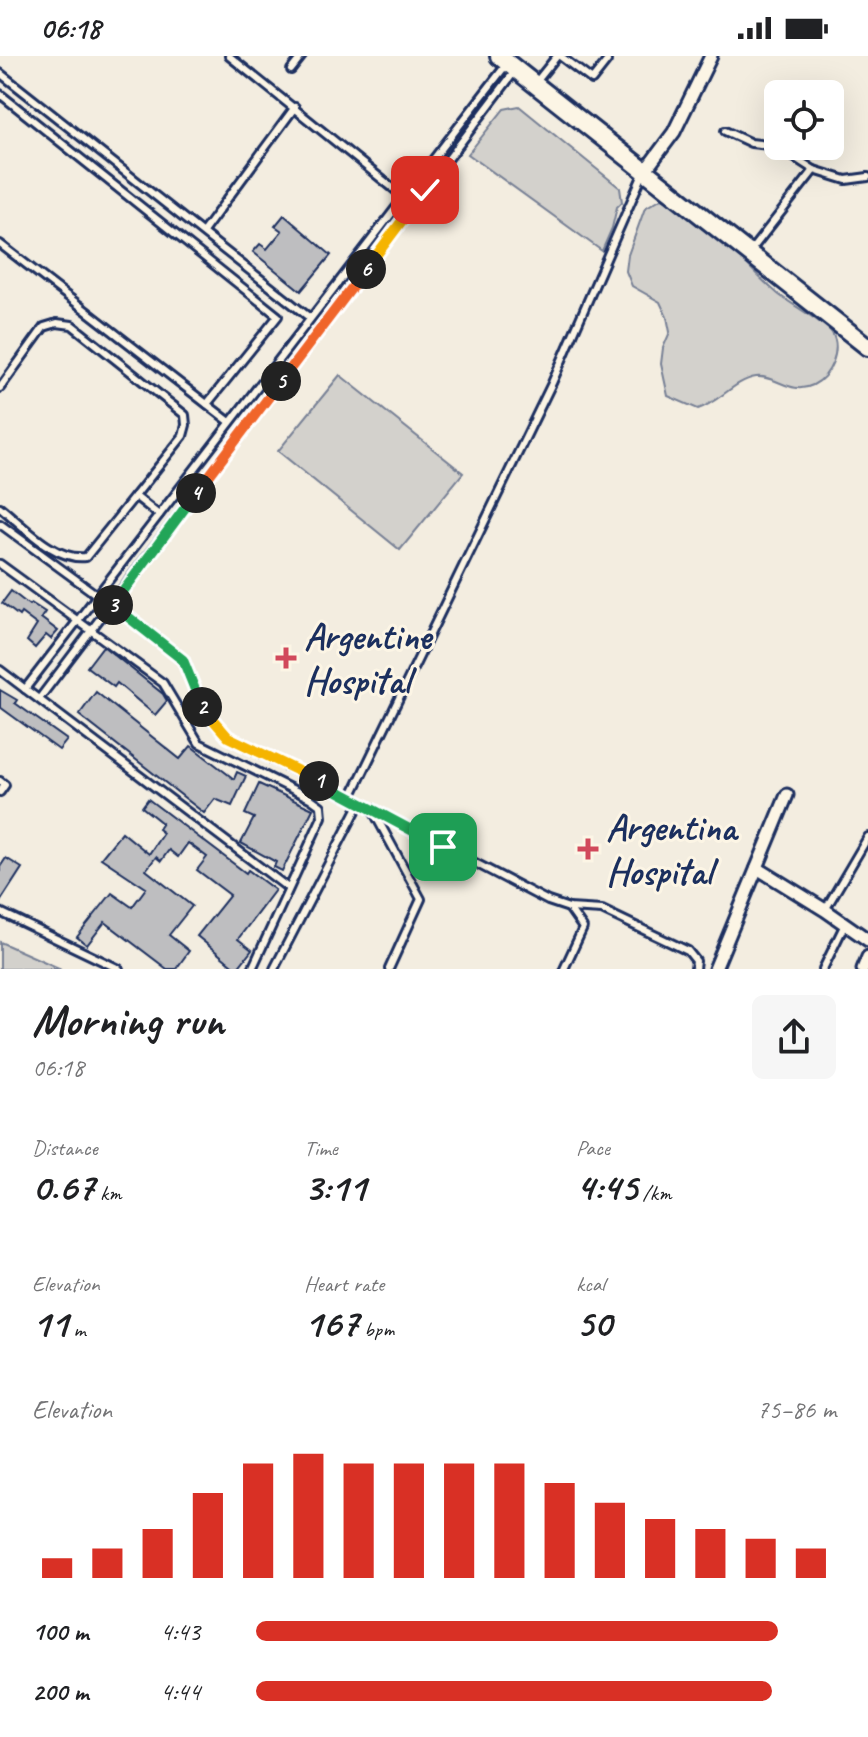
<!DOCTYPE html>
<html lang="en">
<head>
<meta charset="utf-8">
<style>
	body { margin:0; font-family:Caveat,sans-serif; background:#f6f6f6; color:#202124; height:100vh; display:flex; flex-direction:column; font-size:30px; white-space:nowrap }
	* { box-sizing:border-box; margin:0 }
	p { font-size:26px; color:#757577 }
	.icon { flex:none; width:44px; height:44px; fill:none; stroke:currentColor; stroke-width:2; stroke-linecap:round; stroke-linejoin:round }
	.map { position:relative; height:913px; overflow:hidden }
	.sheet { display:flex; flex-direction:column; background:#fff; flex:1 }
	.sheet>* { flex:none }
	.controls { position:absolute; left:764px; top:24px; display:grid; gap:16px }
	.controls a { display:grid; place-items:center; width:80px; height:80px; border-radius:12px; background:#fff; box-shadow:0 8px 32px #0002; font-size:40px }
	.pin { position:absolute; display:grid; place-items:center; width:68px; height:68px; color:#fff; margin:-34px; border-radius:16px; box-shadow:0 4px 12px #0006 }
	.km { position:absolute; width:40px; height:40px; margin:-20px; border-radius:50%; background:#222; color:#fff; font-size:22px; line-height:40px; text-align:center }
	.round { display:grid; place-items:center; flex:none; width:84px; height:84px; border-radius:12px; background:#f6f6f6 }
	.head { display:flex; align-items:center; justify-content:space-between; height:136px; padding:0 32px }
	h1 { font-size:44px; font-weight:700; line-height:60px }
	.figures { display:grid; grid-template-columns:repeat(3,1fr); gap:12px; height:136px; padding:8px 32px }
	.figures div { display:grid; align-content:center }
	.figures b { font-size:40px; font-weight:700 }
	.figures small { font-size:22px; font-weight:400 }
	.figures p { font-size:22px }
	.chart { height:224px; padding:16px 32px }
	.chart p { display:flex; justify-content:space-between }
	.chart svg { width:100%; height:144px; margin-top:8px; stroke:#d93025; stroke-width:6 }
	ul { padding:0 32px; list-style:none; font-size:26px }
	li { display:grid; grid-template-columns:128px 96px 1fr; align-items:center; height:60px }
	li i { height:20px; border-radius:10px; background:#d93025 }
	.status { display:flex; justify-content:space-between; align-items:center; height:56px; padding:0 40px; background:#fff; direction:ltr }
	.status svg { height:22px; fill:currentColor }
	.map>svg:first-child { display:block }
</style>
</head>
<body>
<div class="status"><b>06:18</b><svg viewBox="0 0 49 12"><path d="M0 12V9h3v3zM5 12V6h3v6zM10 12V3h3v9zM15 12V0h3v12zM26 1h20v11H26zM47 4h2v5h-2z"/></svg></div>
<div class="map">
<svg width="868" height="913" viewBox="0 0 868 913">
	<rect width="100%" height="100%" fill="#f3ede0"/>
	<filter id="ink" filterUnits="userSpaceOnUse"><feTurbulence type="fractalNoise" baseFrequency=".0125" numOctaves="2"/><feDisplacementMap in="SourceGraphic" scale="16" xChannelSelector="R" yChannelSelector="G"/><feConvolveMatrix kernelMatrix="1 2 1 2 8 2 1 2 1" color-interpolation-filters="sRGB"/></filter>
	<g filter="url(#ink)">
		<g fill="#d3d1cc" stroke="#778095" stroke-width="2">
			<path d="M519 50 620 132 622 146 617 151 612 172 602 195 468 98 504 53Z"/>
			<path d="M662 142 678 149C698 169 722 185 743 204 754 216 765 227 778 238 789 247 827 268 832 277 842 294 830 321 813 329 791 340 776 319 756 321 735 324 718 347 698 353L668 340 661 308 663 292 670 276 667 261 660 246 632 230 626 215 628 199 645 152Z"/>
			<path d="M340 319 463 417 400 494 278 395Z"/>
			<path d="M0 886 61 913H0Z"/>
		</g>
		<g fill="#bebec0" stroke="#1b2f5e" stroke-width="2">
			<path d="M284 159 331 199 301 235 253 196 260 188 267 193 282 175 275 170Z"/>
			<path d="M11 535 29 549 31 547 45 556 41 562 58 575 51 583 46 579 35 592 27 585 37 569 21 557 19 560 2 547Z"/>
			<path d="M103 590 163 638 167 645 155 659 117 627 114 631 87 611Z"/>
			<path d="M0 634 17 644 15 647 67 684 59 694 0 651Z"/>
			<path d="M96 636 180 703 191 690 234 723 237 716 246 720 232 750 215 743 204 757 79 659Z"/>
			<path d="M259 728 313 753 282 815 274 811 276 806 241 787 254 762 245 758Z"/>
			<path d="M148 743 246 817 248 814 275 834 238 883 252 894 237 913 197 880 230 839 197 814 207 801 188 787 178 801 169 794 161 805 156 801 146 814 192 850 169 879 189 895 176 913H167L105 866 87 889 77 881 112 837 132 851 146 832 101 802 122 776 149 798 163 777 158 773 162 767 142 751Z"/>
			<path d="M6 802 22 812 0 846V811Z"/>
		</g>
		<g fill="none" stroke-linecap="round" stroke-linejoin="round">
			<defs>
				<g id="lane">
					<path d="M229 0 404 141"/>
					<path d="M560 0 592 24 607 5"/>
					<path d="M291 14 302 0"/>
					<path d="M0 17 310 262"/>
					<path d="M537 25 557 0"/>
					<path d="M0 38 278 260 207 348"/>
					<path d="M725 75 751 87 777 90 814 114 749 197"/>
					<path d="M814 114 846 124 868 121"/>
					<path d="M203 176 295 51"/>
					<path d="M0 188 230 366"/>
					<path d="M0 332 44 271 57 267 72 269 185 359 186 369 183 380 135 440 159 459"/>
					<path d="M0 451C24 470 54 505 86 501L135 440"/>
					<path d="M0 468 97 539"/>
					<path d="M0 508 163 627 199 687 310 742 321 750 322 761 252 913"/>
					<path d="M112 548 183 604 204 656 228 681 372 753 421 843 389 913"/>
					<path d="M0 614 288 832"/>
					<path d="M25 633 506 9"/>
					<path d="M39 643 515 15"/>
					<path d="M0 725 5 729 0 736"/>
					<path d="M351 741 552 327 643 118"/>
					<path d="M372 753 548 845 569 852 602 854 688 895 696 905 695 913"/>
					<path d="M825 854 868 781"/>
					<path d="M0 856 119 913"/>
					<path d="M274 913 360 747"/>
					<path d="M564 913 583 872 569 852"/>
					<path d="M823 913 845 868"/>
				</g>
				<g id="street">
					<path d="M645 115 674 76 711 0"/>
					<path d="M757 812 825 854 868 884"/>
					<path d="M715 913 787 739"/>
					<path d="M863 913 868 901"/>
				</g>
				<path id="secondary" d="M499 0 868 291"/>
			</defs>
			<use href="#lane" stroke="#1b2f5e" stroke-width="12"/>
			<use href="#street" stroke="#1b2f5e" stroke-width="17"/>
			<use href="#secondary" stroke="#1b2f5e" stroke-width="22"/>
			<use href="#lane" stroke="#fcf5e5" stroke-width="6"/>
			<use href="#street" stroke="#fcf5e5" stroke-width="11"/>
			<use href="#secondary" stroke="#fcf5e5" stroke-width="16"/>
		</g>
	</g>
	<g fill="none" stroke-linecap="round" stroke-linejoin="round" filter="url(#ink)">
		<defs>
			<path id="split-1" d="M319 725 443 791"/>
			<path id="split-2" d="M202 651 228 681 319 725"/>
			<path id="split-3" d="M113 549 183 604 202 651"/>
			<path id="split-4" d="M113 549 196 437"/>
			<path id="split-5" d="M196 437 281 325"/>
			<path id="split-6" d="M281 325 366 213"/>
			<path id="split-7" d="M366 213 425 134"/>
		</defs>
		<use href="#split-1" stroke="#fff" stroke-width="16"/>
		<use href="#split-2" stroke="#fff" stroke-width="16"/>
		<use href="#split-3" stroke="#fff" stroke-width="16"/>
		<use href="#split-4" stroke="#fff" stroke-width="16"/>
		<use href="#split-5" stroke="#fff" stroke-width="16"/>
		<use href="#split-6" stroke="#fff" stroke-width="16"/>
		<use href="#split-7" stroke="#fff" stroke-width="16"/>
		<use href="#split-1" stroke="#22a559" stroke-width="10"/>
		<use href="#split-2" stroke="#f5b400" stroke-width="10"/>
		<use href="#split-3" stroke="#22a559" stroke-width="10"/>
		<use href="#split-4" stroke="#22a559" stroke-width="10"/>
		<use href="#split-5" stroke="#f0652b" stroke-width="10"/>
		<use href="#split-6" stroke="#f0652b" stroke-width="10"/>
		<use href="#split-7" stroke="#f5b400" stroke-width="10"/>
	</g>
	<g fill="#d1495b" stroke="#fcf5e5" stroke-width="3">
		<path d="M282 590h8v8h8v8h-8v8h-8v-8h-8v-8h8z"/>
		<path d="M584 781h8v8h8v8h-8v8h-8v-8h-8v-8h8z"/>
	</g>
	<g text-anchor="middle" stroke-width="6" stroke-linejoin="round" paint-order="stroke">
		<g font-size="38" font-weight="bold" fill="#1b2f5e" stroke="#fcf5e5" text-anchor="start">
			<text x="304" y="593">Argentine<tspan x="304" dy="44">Hospital</tspan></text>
			<text x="606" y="784">Argentina<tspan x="606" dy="44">Hospital</tspan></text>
		</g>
	</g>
</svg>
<div class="controls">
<a><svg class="icon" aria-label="locate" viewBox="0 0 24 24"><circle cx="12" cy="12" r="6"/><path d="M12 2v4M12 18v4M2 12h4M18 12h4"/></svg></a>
</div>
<div class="pin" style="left:443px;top:791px;background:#1e9e55"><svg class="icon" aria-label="arrive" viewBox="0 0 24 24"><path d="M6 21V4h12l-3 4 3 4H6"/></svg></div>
<div class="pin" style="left:425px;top:134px;background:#d93025"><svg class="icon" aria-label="check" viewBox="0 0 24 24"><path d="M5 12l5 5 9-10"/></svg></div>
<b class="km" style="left:319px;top:725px">1</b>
<b class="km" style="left:202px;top:651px">2</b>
<b class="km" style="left:113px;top:549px">3</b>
<b class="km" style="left:196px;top:437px">4</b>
<b class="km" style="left:281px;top:325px">5</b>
<b class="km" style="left:366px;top:213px">6</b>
</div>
<section class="sheet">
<div class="head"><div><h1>Morning run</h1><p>06:18</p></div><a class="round"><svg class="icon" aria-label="share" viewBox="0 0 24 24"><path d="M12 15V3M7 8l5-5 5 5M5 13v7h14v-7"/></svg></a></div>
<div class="figures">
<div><p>Distance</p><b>0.67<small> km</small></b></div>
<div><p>Time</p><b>3:11</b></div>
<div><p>Pace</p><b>4:45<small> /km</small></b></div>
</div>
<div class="figures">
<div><p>Elevation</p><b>11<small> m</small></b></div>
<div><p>Heart rate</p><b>167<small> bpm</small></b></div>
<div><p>kcal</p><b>50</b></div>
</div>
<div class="chart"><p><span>Elevation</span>75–86 m</p>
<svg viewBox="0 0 160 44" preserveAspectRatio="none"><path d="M5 44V38M15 44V35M25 44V29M35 44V18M45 44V9M55 44V6M65 44V9M75 44V9M85 44V9M95 44V9M105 44V15M115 44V21M125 44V26M135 44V29M145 44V32M155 44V35"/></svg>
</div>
<ul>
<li><b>100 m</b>4:43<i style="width:90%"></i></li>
<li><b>200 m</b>4:44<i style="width:89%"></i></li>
</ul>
</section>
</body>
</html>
